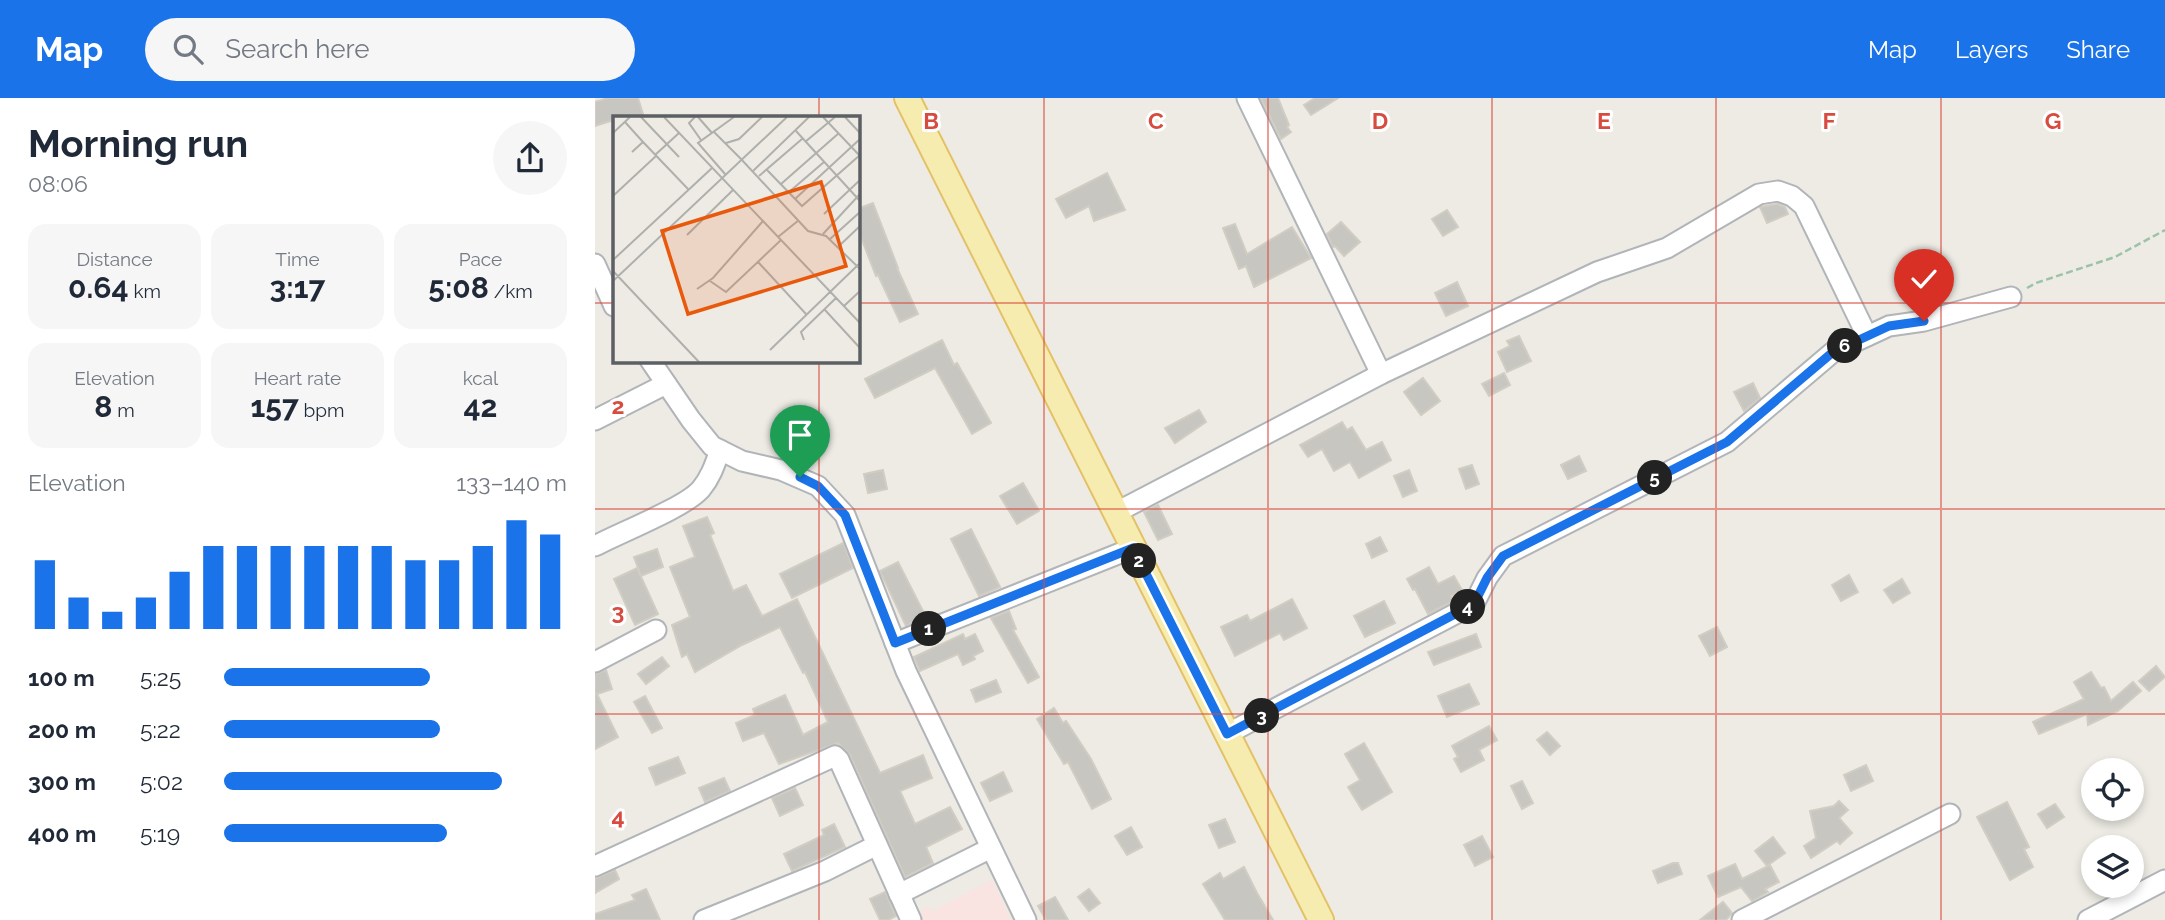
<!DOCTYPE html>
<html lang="en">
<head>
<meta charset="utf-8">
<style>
	body { margin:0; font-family:Raleway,sans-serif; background:#f6f6f7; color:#1f2937; height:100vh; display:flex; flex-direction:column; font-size:26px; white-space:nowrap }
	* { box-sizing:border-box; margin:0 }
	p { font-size:23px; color:#747a83 }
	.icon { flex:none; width:38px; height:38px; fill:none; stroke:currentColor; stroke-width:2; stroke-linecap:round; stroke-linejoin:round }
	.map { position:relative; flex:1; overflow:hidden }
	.side { display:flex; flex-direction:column; background:#fff; width:595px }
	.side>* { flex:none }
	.fabs { position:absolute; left:1486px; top:660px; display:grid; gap:14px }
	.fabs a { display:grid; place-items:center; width:63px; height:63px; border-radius:50%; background:#fff; box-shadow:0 4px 10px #0003; font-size:35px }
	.pin { position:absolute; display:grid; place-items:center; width:60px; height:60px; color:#fff; margin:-72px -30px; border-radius:50% 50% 50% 0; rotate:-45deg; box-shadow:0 0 7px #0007 }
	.pin .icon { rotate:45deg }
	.km { position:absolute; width:35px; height:35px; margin:-18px; border-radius:50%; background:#222; color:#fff; font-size:19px; line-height:35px; text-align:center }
	.round { display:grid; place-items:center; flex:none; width:74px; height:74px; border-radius:37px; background:#f6f6f7 }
	.overview { display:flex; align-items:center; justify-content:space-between; height:119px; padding:0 28px }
	h1 { font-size:38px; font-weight:700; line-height:52px }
	.figures { display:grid; grid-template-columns:repeat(3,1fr); gap:10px; height:119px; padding:7px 28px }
	.figures div { display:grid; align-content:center; border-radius:18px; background:#f6f6f7; text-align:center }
	.figures b { font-size:30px; font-weight:700 }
	.figures small { font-size:19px; font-weight:400 }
	.figures p { font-size:19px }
	.chart { height:196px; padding:14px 28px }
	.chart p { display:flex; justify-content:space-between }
	.chart svg { width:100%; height:126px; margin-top:7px; stroke:#1a73e8; stroke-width:6 }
	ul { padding:0 28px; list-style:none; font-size:23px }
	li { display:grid; grid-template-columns:112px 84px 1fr; align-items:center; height:52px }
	li i { height:18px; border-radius:9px; background:#1a73e8 }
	header { display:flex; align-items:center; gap:42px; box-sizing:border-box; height:98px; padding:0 35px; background:#1a73e8; color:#fff }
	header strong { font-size:33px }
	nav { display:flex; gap:38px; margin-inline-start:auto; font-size:24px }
	.search { width:490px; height:63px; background:#f6f6f7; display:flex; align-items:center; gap:18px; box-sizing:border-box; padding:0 24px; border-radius:38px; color:#747a83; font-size:26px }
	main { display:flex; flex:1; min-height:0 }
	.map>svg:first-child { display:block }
</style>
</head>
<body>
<header>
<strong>Map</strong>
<div class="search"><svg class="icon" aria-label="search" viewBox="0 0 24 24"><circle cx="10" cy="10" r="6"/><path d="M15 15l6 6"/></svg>Search here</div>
<nav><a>Map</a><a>Layers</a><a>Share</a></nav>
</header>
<main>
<section class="side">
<div class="overview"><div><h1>Morning run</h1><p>08:06</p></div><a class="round"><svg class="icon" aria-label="share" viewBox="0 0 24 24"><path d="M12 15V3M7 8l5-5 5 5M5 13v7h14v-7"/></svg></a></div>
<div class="figures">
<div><p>Distance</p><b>0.64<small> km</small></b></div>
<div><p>Time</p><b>3:17</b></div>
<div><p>Pace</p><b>5:08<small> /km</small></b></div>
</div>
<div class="figures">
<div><p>Elevation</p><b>8<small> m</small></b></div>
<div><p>Heart rate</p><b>157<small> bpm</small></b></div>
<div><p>kcal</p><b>42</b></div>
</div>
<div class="chart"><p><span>Elevation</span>133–140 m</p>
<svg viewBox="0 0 160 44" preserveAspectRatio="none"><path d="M5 44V20M15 44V33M25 44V38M35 44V33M45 44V24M55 44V15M65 44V15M75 44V15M85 44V15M95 44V15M105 44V15M115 44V20M125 44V20M135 44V15M145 44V6M155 44V11"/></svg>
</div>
<ul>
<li><b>100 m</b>5:25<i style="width:60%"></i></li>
<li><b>200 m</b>5:22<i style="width:63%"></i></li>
<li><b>300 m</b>5:02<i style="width:81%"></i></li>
<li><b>400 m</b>5:19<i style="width:65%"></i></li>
</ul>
</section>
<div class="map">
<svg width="1570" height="822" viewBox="0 0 1570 822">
	<rect width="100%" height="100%" fill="#edebe4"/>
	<path fill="#f9e4e1" d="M397 782 416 822H327L324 815 333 809 337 813Z"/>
	<g fill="#c8c6c0" stroke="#d1cdc3" stroke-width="2">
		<path d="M13 0H43L49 19H19V22L0 28V4Z"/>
		<path d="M666 0H683L694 27 692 29 696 34 686 41Z"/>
		<path d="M720 0H743L716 17 709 7Z"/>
		<path d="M512 75 530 112 499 123 494 108 471 120 461 101Z"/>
		<path d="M278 105 303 170H302L323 216 305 224 283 177 281 178 262 129V111Z"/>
		<path d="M1182 106 1190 109 1193 116 1172 125 1165 109Z"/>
		<path d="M852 112 863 129 848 138 837 121Z"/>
		<path d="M746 124 765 144 749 158 740 148 738 149 732 136Z"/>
		<path d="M640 126 652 156 697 129 716 160 659 189 651 168 644 171 628 130Z"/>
		<path d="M1346 166 1353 186 1342 190 1334 171Z"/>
		<path d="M862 184 873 208 851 218 840 195Z"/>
		<path d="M924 238 936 263 912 274 903 254 915 248 912 243Z"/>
		<path d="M347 242 359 267 362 265 396 325 377 336 340 270 280 300 270 281Z"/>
		<path d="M909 275 915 287 894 298 887 286Z"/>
		<path d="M828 280 845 303 826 317 809 294Z"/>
		<path d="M1158 285 1165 300 1149 313 1139 294Z"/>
		<path d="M604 312 611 324 580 345 570 330Z"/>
		<path d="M747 324 752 332 757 329 771 352 787 344 796 362 764 380 755 364 739 373 727 351 713 359 705 347Z"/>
		<path d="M984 358 991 373 973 381 966 367Z"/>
		<path d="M877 367 884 386 871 391 864 371Z"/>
		<path d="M288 372 292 391 273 395 269 376Z"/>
		<path d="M814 372 822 393 808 399 799 378Z"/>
		<path d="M428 385 444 413 422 426 405 398Z"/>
		<path d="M563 407 577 436 563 442 549 414Z"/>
		<path d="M112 419 119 435 115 437 138 493 151 487 167 518 202 501 285 675 328 657 337 680 305 693 320 726 355 709 367 731 331 749 338 765 310 779 255 657 243 645 184 666 169 635 148 643 141 625 160 617 158 611 190 597 208 637 233 624 210 574 208 575 185 529 147 547 100 574 92 556 87 559 77 527 95 519 75 469 100 459 88 428Z"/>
		<path d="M376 431 405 489 384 498 356 441Z"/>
		<path d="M785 439 792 453 777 460 771 446Z"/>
		<path d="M248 445 258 470 197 500 185 476Z"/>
		<path d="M62 451 68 469 46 478 39 459Z"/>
		<path d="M303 464 331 519 311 528 285 473Z"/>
		<path d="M834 469 843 486 859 478 867 492 856 498 858 503 833 516 820 491 818 492 812 481Z"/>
		<path d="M42 470 63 516 40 527 19 481Z"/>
		<path d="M1254 477 1263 494 1246 503 1237 487Z"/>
		<path d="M1307 481 1315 495 1298 505 1289 492Z"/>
		<path d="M697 501 712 530 689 542 685 535 640 558 626 529 652 517 655 523Z"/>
		<path d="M789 503 800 525 770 539 759 518Z"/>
		<path d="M414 513 421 531 418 532 444 579 433 585 396 520Z"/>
		<path d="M1122 529 1132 549 1115 558 1104 538Z"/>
		<path d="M368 536 370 541 380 536 388 553 378 558 380 561 368 567 363 556 325 573 319 559Z"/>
		<path d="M881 536 886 549 839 567 833 554Z"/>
		<path d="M67 559 74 568 51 586 43 576Z"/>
		<path d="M1561 568 1570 579 1554 593 1544 583Z"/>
		<path d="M11 572 17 591 2 596 23 639 0 651V576Z"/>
		<path d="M1496 574 1506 590 1509 589 1516 603 1538 584 1546 593 1523 613 1493 627 1492 616 1444 636 1438 624 1489 601 1479 584Z"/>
		<path d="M401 582 406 594 381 604 376 592Z"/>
		<path d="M874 586 884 606 852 619 843 598Z"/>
		<path d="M50 598 67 630 57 635 39 604Z"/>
		<path d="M459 610 468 625 471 623 496 661 516 701 497 711 473 664 469 666 442 621Z"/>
		<path d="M894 628 902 642 884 652 889 662 866 674 859 661 863 659 857 648Z"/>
		<path d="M952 634 965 648 955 657 942 642Z"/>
		<path d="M769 645 797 694 767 712 753 689 765 682 750 656Z"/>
		<path d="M83 659 90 675 61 687 54 670Z"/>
		<path d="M1271 667 1278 683 1256 693 1249 677Z"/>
		<path d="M408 674 417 693 395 703 386 685Z"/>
		<path d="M129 680 135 693 110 704 104 690Z"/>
		<path d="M927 683 938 705 927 711 916 688Z"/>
		<path d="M200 690 208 707 185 718 177 700Z"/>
		<path d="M1244 703 1253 712 1244 720 1257 735 1245 746 1242 743 1216 760 1209 748 1221 740 1215 713 1239 708Z"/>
		<path d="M1412 704 1434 749 1429 751 1438 769 1415 782 1382 719Z"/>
		<path d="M1460 706 1469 719 1452 730 1443 716Z"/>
		<path d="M630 721 640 744 624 750 614 727Z"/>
		<path d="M239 726 250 749 197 773 189 756 229 737 227 732Z"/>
		<path d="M536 729 547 749 532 757 520 738Z"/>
		<path d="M887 738 898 759 880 768 869 747Z"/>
		<path d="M1178 739 1190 755 1172 768 1160 753Z"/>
		<path d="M1078 765H1083L1087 776 1063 785 1058 773Z"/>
		<path d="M1140 766 1147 781 1175 767 1184 784 1170 791 1173 794 1157 803 1146 789 1123 799 1113 778Z"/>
		<path d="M649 769 662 795 678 822H630L608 786 625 775 628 781Z"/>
		<path d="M20 772 24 781 0 795V780Z"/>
		<path d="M51 791 65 822H0V816L40 802 37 797Z"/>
		<path d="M494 791 505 805 494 813 483 799Z"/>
		<path d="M290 794 301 818 293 822H285L275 801Z"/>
		<path d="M460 799 473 822H451L443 808Z"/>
		<path d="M1128 804 1137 815 1131 822H1105Z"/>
	</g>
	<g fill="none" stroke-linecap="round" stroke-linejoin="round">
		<defs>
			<g id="minor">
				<path d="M652 0 786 276"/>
				<path d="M0 166 19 208"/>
				<path d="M55 262 96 322 117 348 147 363 186 372 223 388 250 417 311 573 431 822"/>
				<path d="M0 322 71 286"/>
				<path d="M520 415 786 276 1002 174 1072 150 1164 96 1183 93 1197 98 1209 108 1272 238"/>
				<path d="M0 448C24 435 91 409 106 391 116 379 120 366 125 352"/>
				<path d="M300 545 538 450"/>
				<path d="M0 564 61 532"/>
				<path d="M632 636 879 506 892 480 908 458 1132 344 1238 254 1294 228 1329 223 1416 199"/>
				<path d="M0 768 240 658 244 662 316 822"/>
				<path d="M304 796 396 750"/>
				<path d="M109 822 230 773 282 747"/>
				<path d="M1147 822 1355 716"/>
				<path d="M1493 822 1570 782"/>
			</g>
			<path id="major" d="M312 0 726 822"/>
		</defs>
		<use href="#minor" stroke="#b1b4b8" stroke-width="23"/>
		<use href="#major" stroke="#e3c167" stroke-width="28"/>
		<path stroke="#9cc3a8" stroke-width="2.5" stroke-dasharray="7 3.5" stroke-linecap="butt" d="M1432 190 1441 185 1520 159 1570 132"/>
		<use href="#minor" stroke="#fff" stroke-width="19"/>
		<use href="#major" stroke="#f7ecaf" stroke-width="24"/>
	</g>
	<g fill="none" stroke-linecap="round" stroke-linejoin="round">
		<defs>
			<path id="route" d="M205 379 223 388 250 417 300 545 538 450 632 636 879 506 892 480 908 458 1132 344 1238 254 1294 228 1329 223"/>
		</defs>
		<use href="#route" stroke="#fff" stroke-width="14"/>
		<use href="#route" stroke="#1a73e8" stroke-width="9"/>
	</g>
	<path fill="none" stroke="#d84c3f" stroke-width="2" stroke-opacity="0.55" d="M224 0V19M449 0V822M673 0V822M897 0V822M1121 0V822M1346 0V822M0 205H19M262 205H1570M224 262V822M0 411H1570M0 616H1570"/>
	<g transform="translate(18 18)">
		<rect width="247" height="247" fill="#edebe4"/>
		<path fill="none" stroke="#afafac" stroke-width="2" d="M28 1 66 41M51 1 247 207M82 1 76 7 88 24M85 1 99 17M210 1 247 40M232 1 247 17M12 6 30 26M183 15 247 85M101 16 128 43M0 17 17 1M192 26 222 1M113 27 126 23 149 1M19 36 30 26 75 73M42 39 66 17M128 43 195 115 213 120 247 153M154 54 189 90 247 39M140 55 196 1M112 58 85 27 121 1M146 60 189 23M168 68 226 17M176 76 211 46M0 80 43 40M182 83 247 23M211 98 247 64M210 118 247 78M74 119 120 74M165 121 186 104M217 123 247 96M226 130 247 110M0 144 99 52M145 146 193 198M0 155 86 246M0 165 174 1M97 165 113 176 168 124M84 173 100 162 150 105M231 190 247 175M212 194 247 232M191 224 188 216 223 182M157 234 247 147"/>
		<path fill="#e8590c" fill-opacity="0.15" stroke="#e8590c" stroke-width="3.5" d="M208 66 233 150 75 198 49 115Z"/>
		<rect width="247" height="247" fill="none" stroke="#5c5f63" stroke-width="3.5"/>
	</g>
	<g font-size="23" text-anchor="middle" font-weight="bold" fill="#d84c3f" stroke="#fff" stroke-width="6" stroke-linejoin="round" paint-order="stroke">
		<text x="336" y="31">B</text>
		<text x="561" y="31">C</text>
		<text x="785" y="31">D</text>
		<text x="1009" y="31">E</text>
		<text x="1234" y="31">F</text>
		<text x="1458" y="31">G</text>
		<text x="23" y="316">2</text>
		<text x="23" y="522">3</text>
		<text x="23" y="727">4</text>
	</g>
</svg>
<div class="fabs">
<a><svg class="icon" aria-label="locate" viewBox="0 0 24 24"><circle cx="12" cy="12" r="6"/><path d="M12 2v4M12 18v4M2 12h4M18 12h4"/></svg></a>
<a><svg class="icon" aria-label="layers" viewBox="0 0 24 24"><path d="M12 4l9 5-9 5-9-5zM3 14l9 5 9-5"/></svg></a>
</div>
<div class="pin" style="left:205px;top:379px;background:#1e9e55"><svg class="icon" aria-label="arrive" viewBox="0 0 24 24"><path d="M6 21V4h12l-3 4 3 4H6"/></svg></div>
<div class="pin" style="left:1329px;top:223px;background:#d93025"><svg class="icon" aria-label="check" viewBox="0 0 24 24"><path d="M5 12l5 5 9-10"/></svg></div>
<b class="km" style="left:334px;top:531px">1</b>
<b class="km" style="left:544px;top:463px">2</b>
<b class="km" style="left:667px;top:618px">3</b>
<b class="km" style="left:873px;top:509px">4</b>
<b class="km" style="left:1060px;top:380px">5</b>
<b class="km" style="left:1250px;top:248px">6</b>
</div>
</main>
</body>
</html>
